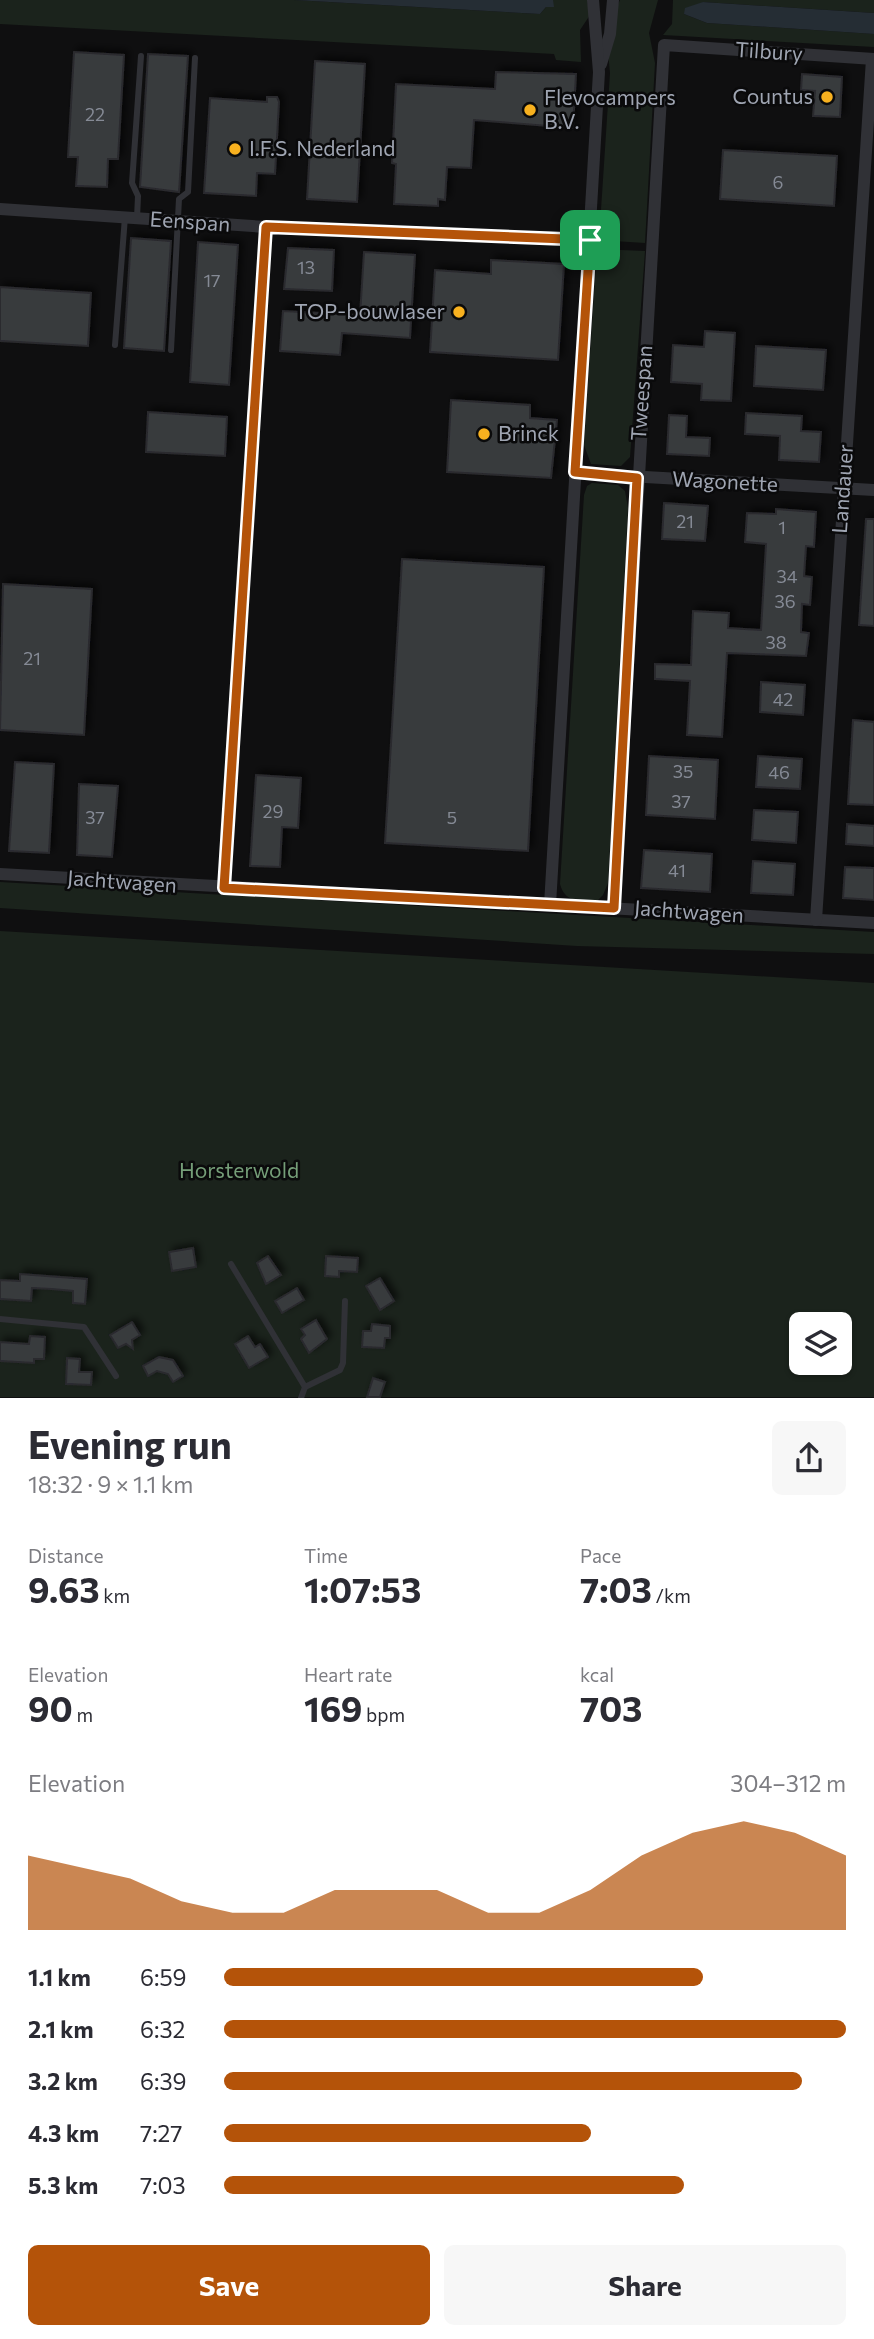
<!DOCTYPE html>
<html lang="en">
<head>
<meta charset="utf-8">
<style>
	body { margin:0; font-family:Commissioner,sans-serif; background:#f7f7f7; color:#2b2b33; height:100vh; display:flex; flex-direction:column; font-size:26px; white-space:nowrap }
	* { box-sizing:border-box; margin:0 }
	p { font-size:23px; color:#7c7c81 }
	.icon { flex:none; width:38px; height:38px; fill:none; stroke:currentColor; stroke-width:2; stroke-linecap:round; stroke-linejoin:round }
	.map { position:relative; height:1398px; overflow:hidden }
	.side { display:flex; flex-direction:column; background:#fff; flex:1 }
	.side>* { flex:none }
	.tools { position:absolute; left:789px; top:1312px; display:grid; gap:14px }
	.tools a { display:grid; place-items:center; width:63px; height:63px; border-radius:10px; background:#fff; box-shadow:0 2px 5px #0004; font-size:35px }
	.pin { position:absolute; display:grid; place-items:center; width:60px; height:60px; color:#fff; margin:-30px; border-radius:14px; box-shadow:0 4px 10px #0006 }
	.round { display:grid; place-items:center; flex:none; width:74px; height:74px; border-radius:10px; background:#f7f7f7 }
	.head { display:flex; align-items:center; justify-content:space-between; height:119px; padding:0 28px }
	h1 { font-size:38px; font-weight:700; line-height:52px }
	.stats { display:grid; grid-template-columns:repeat(3,1fr); gap:10px; height:119px; padding:7px 28px }
	.stats div { display:grid; align-content:center }
	.stats b { font-size:35px; font-weight:700 }
	.stats small { font-size:19px; font-weight:400 }
	.stats p { font-size:19px }
	.chart { height:196px; padding:14px 28px }
	.chart p { display:flex; justify-content:space-between }
	.chart svg { width:100%; height:126px; margin-top:7px; fill:#b45309; opacity:.7 }
	.cta { display:flex; gap:14px; margin-top:auto; padding:14px 28px }
	.cta a { flex:1; height:80px; border-radius:10px; background:#b45309; color:#fff; font-size:28px; font-weight:700; line-height:80px; text-align:center }
	.cta a+a { background:#f7f7f7; color:#2b2b33 }
	ul { padding:0 28px; list-style:none; font-size:23px }
	li { display:grid; grid-template-columns:112px 84px 1fr; align-items:center; height:52px }
	li i { height:18px; border-radius:9px; background:#b45309 }
	.map>svg:first-child { display:block }
</style>
</head>
<body>
<div class="map">
<svg width="874" height="1398" viewBox="0 0 874 1398">
	<defs>
		<filter id="shadow"><feDropShadow dx="4" dy="-4" stdDeviation="3.5" flood-color="#0009"/></filter>
	</defs>
	<rect width="100%" height="100%" fill="#0f0f10"/>
	<g fill="#1b231c" fill-rule="evenodd">
		<path d="M0 0H294L540 14 546 7H553L545 0H587L590 15 580 30 581 62 556 60 554 54 0 24Z"/>
		<path d="M620 0H658L649 33 655 63 645 243 599 240 610 73 606 31Z"/>
		<path d="M673 0H874V13L703 2 684 14 707 23 874 34V47L663 35 672 24Z"/>
		<path d="M597 249 645 251 630 457 621 466 591 464 584 445Z"/>
		<path d="M592 483 618 485 625 491 628 508 608 883 603 895 596 902C579 900 565 903 560 884L584 495 587 486Z"/>
		<path d="M0 882 874 932V954L577 946 0 908Z"/>
		<path d="M0 931 874 983V1397H0ZM802 1325H840V1363H802Z"/>
	</g>
	<g fill="#252d34">
		<path d="M294 0H553L554 7H546L540 14Z"/>
		<path d="M703 2 874 13V34L707 23 684 14 685 8Z"/>
	</g>
	<g fill="#383a3e" stroke="#29292d" stroke-width="2" filter="url(#shadow)">
		<path d="M74 52 124 55 118 159H108L107 187 76 186 78 157H68Z"/>
		<path d="M148 54 188 56 179 192 140 187Z"/>
		<path d="M315 61 365 64 357 202 307 199Z"/>
		<path d="M496 72 576 74 573 128 474 120 471 168 447 167 445 200 438 199V206L394 204 396 164 392 163 396 84 495 89Z"/>
		<path d="M802 74 842 77 840 117 813 116 815 91 801 90Z"/>
		<path d="M267 97H277L279 102 275 174 257 173 256 196 204 193 210 98 267 102Z"/>
		<path d="M723 150 837 156 834 206 720 199Z"/>
		<path d="M131 238 171 241 164 351 124 348Z"/>
		<path d="M198 242 238 245 229 385 190 382Z"/>
		<path d="M288 248 334 250 332 291 284 289Z"/>
		<path d="M364 252 415 255 410 338 342 333 340 355 280 351 283 311 360 315Z"/>
		<path d="M491 260 564 264 558 360 430 352 435 270 491 274Z"/>
		<path d="M0 287 91 293 88 346 0 341Z"/>
		<path d="M705 331 735 333 731 401 701 400 702 384 671 382 673 345 704 347Z"/>
		<path d="M756 346 826 350 823 390 754 386Z"/>
		<path d="M451 400 530 405V418L557 420 551 478 447 472Z"/>
		<path d="M148 412 227 417 225 456 146 452Z"/>
		<path d="M746 413 802 416 801 431 821 432 819 462 779 460 780 436 745 434Z"/>
		<path d="M669 415 687 416 686 437 710 438 709 456 667 454Z"/>
		<path d="M664 503 708 506 705 541 662 539Z"/>
		<path d="M776 509 816 512 814 547 806 546 804 576 812 577 810 605 802 604 801 632 809 633 806 656 727 653 722 737 687 735 690 681 655 679V664L691 665 693 611 729 613 728 628 761 630 766 544 745 542 747 513 776 514Z"/>
		<path d="M866 519H874V626L859 625Z"/>
		<path d="M402 559 544 567 528 851 385 843Z"/>
		<path d="M3 584 92 589 84 735 0 730Z"/>
		<path d="M761 682 805 685 803 715 760 712Z"/>
		<path d="M853 720 874 722V805L848 804Z"/>
		<path d="M649 756 718 760 715 819 646 815Z"/>
		<path d="M758 756 802 759 800 789 756 787Z"/>
		<path d="M15 762 54 764 49 853 9 851Z"/>
		<path d="M256 775 301 778 298 828 282 827 280 867 250 866Z"/>
		<path d="M79 784 118 786 112 857 77 855Z"/>
		<path d="M754 810 798 812 796 843 752 840Z"/>
		<path d="M847 824 874 826V846L846 844Z"/>
		<path d="M644 850 712 854 710 892 641 888Z"/>
		<path d="M753 861 795 864 793 895 751 893Z"/>
		<path d="M845 867 874 868V900L843 898Z"/>
		<path d="M193 1248 196 1267 172 1271 169 1252Z"/>
		<path d="M268 1256 281 1275 266 1284 257 1263Z"/>
		<path d="M326 1256 358 1258 357 1272 339 1271V1277L325 1276Z"/>
		<path d="M20 1274 87 1279 85 1304 73 1303V1291L51 1289 32 1288 31 1301 0 1299V1280L20 1281Z"/>
		<path d="M380 1278 394 1301 380 1310 366 1286Z"/>
		<path d="M297 1288 304 1300 282 1313 275 1301Z"/>
		<path d="M316 1320 327 1339 309 1353 301 1339 305 1335 301 1329Z"/>
		<path d="M132 1322 140 1335 132 1340 133 1349 126 1344 118 1348 110 1335Z"/>
		<path d="M372 1324 390 1326V1338H385L384 1348 362 1347 363 1331H371Z"/>
		<path d="M30 1336 45 1337 44 1359H34V1363L0 1361V1342L29 1344Z"/>
		<path d="M248 1336 255 1347 260 1344 268 1357 249 1368 235 1344Z"/>
		<path d="M159 1357 173 1360 183 1376 173 1382 168 1374 157 1371 148 1376 143 1366Z"/>
		<path d="M67 1358 80 1359 79 1372H92L91 1385 66 1384Z"/>
		<path d="M373 1378 385 1382 380 1397H367Z"/>
	</g>
	<g fill="none" stroke-linecap="round" stroke-linejoin="round">
		<g stroke="#303136" stroke-width="6">
			<path d="M137 218 138 196 132 183 141 56"/>
			<path d="M115 345 125 217"/>
			<path d="M171 350 179 199 188 192 195 58"/>
			<path d="M231 1264 305 1387 301 1398"/>
			<path d="M0 1319 84 1327 116 1376"/>
			<path d="M305 1387 340 1370 343 1363 345 1301"/>
		</g>
		<g stroke="#303136" stroke-width="12">
			<path d="M601 64 610 34 613 0"/>
			<path d="M0 209 266 227 590 240"/>
			<path d="M575 473 874 490"/>
			<path d="M0 874 874 923"/>
			<path d="M224 888 266 227"/>
			<path d="M550 905 599 72 593 0"/>
			<path d="M614 908 664 45 874 59"/>
			<path d="M816 920 872 59"/>
		</g>
	</g>
	<g fill="none" stroke-linecap="round" stroke-linejoin="round">
		<defs>
			<path id="route" d="M266 227 590 240 575 472 637 478 614 908 224 888Z"/>
		</defs>
		<use href="#route" stroke="#fff" stroke-width="14"/>
		<use href="#route" stroke="#b45309" stroke-width="9"/>
	</g>
	<g fill="#f8b11f" stroke="#0a0a0b" stroke-width="2.5">
		<circle cx="827" cy="97" r="7"/>
		<circle cx="530" cy="110" r="7"/>
		<circle cx="235" cy="149" r="7"/>
		<circle cx="459" cy="312" r="7"/>
		<circle cx="484" cy="434" r="7"/>
	</g>
	<g text-anchor="middle" stroke-width="5" stroke-linejoin="round" paint-order="stroke">
		<g font-size="18" fill="#858a95">
			<text x="95" y="121">22</text>
			<text x="778" y="189">6</text>
			<text x="306" y="274">13</text>
			<text x="212" y="287">17</text>
			<text x="685" y="528">21</text>
			<text x="782" y="534">1</text>
			<text x="787" y="583">34</text>
			<text x="785" y="608">36</text>
			<text x="776" y="649">38</text>
			<text x="32" y="665">21</text>
			<text x="783" y="706">42</text>
			<text x="683" y="778">35</text>
			<text x="779" y="779">46</text>
			<text x="681" y="808">37</text>
			<text x="273" y="818">29</text>
			<text x="95" y="824">37</text>
			<text x="452" y="824">5</text>
			<text x="677" y="877">41</text>
		</g>
		<g font-size="21" fill="#9fa5b2" stroke="#0a0a0b">
			<text transform="translate(769 52) rotate(4)" y="7">Tilbury</text>
			<text transform="translate(190 222) rotate(4)" y="7">Eenspan</text>
			<text transform="translate(642 393) rotate(-86)" y="7">Tweespan</text>
			<text transform="translate(725 482) rotate(3)" y="7">Wagonette</text>
			<text transform="translate(843 489) rotate(-86)" y="7">Landauer</text>
			<text transform="translate(122 882) rotate(4)" y="7">Jachtwagen</text>
			<text transform="translate(689 912) rotate(4)" y="7">Jachtwagen</text>
		</g>
		<g font-size="21" fill="#9fa5b2" stroke="#0a0a0b" text-anchor="start">
			<text x="813" y="104" text-anchor="end">Countus</text>
			<text x="544" y="105">Flevocampers<tspan x="544" dy="24">B.V.</tspan></text>
			<text x="249" y="156">I.F.S. Nederland</text>
			<text x="445" y="319" text-anchor="end">TOP-bouwlaser</text>
			<text x="498" y="441">Brinck</text>
		</g>
		<g font-size="21" fill="#759e78" stroke="#0a0a0b">
			<text x="239" y="1178">Horsterwold</text>
		</g>
	</g>
</svg>
<div class="tools">
<a><svg class="icon" aria-label="layers" viewBox="0 0 24 24"><path d="M12 4l9 5-9 5-9-5zM3 14l9 5 9-5"/></svg></a>
</div>
<div class="pin" style="left:590px;top:240px;background:#1e9e55"><svg class="icon" aria-label="arrive" viewBox="0 0 24 24"><path d="M6 21V4h12l-3 4 3 4H6"/></svg></div>
</div>
<section class="side">
<div class="head"><div><h1>Evening run</h1><p>18:32 · 9 × 1.1 km</p></div><a class="round"><svg class="icon" aria-label="share" viewBox="0 0 24 24"><path d="M12 15V3M7 8l5-5 5 5M5 13v7h14v-7"/></svg></a></div>
<div class="stats">
<div><p>Distance</p><b>9.63<small> km</small></b></div>
<div><p>Time</p><b>1:07:53</b></div>
<div><p>Pace</p><b>7:03<small> /km</small></b></div>
</div>
<div class="stats">
<div><p>Elevation</p><b>90<small> m</small></b></div>
<div><p>Heart rate</p><b>169<small> bpm</small></b></div>
<div><p>kcal</p><b>703</b></div>
</div>
<div class="chart"><p><span>Elevation</span>304–312 m</p>
<svg viewBox="0 0 160 44" preserveAspectRatio="none"><path d="M0 44V18L10 22L20 26L30 34L40 38L50 38L60 30L70 30L80 30L90 38L100 38L110 30L120 18L130 10L140 6L150 10L160 18V44z"/></svg>
</div>
<ul>
<li><b>1.1 km</b>6:59<i style="width:77%"></i></li>
<li><b>2.1 km</b>6:32<i style="width:100%"></i></li>
<li><b>3.2 km</b>6:39<i style="width:93%"></i></li>
<li><b>4.3 km</b>7:27<i style="width:59%"></i></li>
<li><b>5.3 km</b>7:03<i style="width:74%"></i></li>
</ul>
<div class="cta"><a>Save</a><a>Share</a></div>
</section>
</body>
</html>
